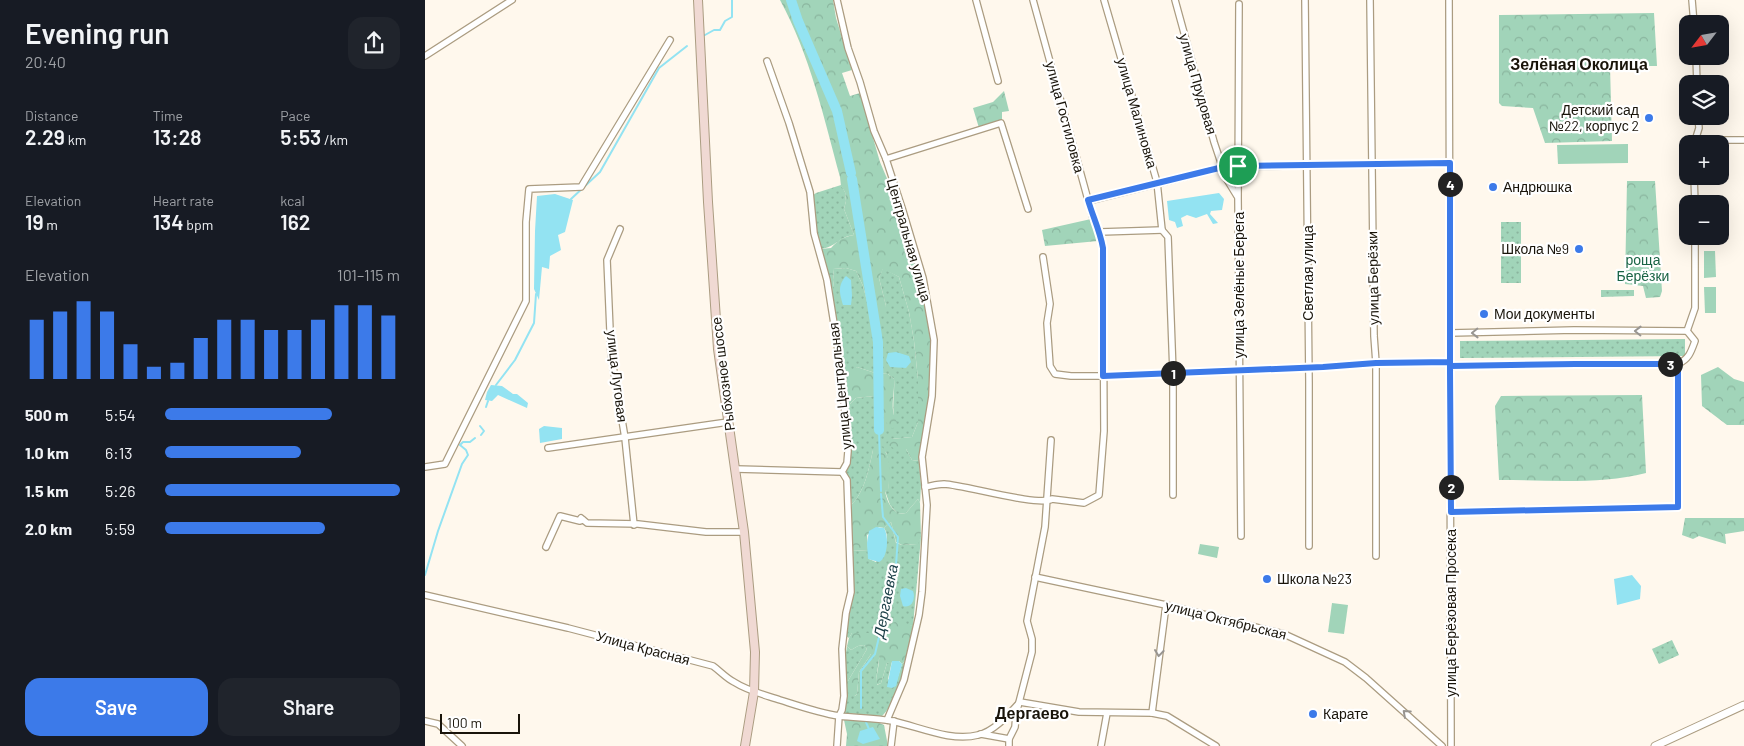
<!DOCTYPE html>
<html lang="en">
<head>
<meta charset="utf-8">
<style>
	body { margin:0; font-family:Barlow,sans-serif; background:#20242c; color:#f1f3f6; height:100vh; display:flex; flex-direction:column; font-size:19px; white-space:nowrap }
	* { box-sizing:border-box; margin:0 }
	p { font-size:16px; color:#9ea1a6 }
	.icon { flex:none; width:28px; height:28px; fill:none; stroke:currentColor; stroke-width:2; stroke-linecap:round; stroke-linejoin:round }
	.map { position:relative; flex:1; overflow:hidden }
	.side { display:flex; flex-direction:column; background:#171b24; width:425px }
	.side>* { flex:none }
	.needle { width:32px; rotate:239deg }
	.buttons { position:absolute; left:1254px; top:15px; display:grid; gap:10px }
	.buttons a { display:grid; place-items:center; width:50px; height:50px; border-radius:10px; background:#171b24; box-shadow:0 5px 20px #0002; font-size:25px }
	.scale { position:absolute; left:15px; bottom:12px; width:80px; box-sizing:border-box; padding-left:5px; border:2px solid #19140a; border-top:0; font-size:14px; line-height:18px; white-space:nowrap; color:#19140a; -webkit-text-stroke:4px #fff; paint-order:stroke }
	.pin { position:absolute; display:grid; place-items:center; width:42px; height:42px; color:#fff; margin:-21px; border:2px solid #fff; border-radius:50%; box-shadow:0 1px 5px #0007 }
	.km { position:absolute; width:25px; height:25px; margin:-12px; border-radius:50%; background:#222; color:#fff; font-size:14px; line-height:25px; text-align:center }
	.round { display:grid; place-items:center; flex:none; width:52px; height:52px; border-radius:15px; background:#20242c }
	.headline { display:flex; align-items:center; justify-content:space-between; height:85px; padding:0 25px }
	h1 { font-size:28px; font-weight:600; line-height:38px }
	.metrics { display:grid; grid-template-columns:repeat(3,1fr); gap:8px; height:85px; padding:5px 25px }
	.metrics div { display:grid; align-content:center }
	.metrics b { font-size:21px; font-weight:600 }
	.metrics small { font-size:14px; font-weight:400 }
	.metrics p { font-size:14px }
	.chart { height:140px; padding:10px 25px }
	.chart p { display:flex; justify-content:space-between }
	.chart svg { width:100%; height:90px; margin-top:5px; stroke:#3c7ae9; stroke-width:6 }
	.button { display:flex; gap:10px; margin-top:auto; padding:10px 25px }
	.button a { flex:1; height:58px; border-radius:15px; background:#3c7ae9; color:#fff; font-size:20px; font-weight:600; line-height:58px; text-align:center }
	.button a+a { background:#20242c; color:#f1f3f6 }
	ul { padding:0 25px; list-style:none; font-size:16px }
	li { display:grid; grid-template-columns:80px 60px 1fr; align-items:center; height:38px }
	li i { height:12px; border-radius:6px; background:#3c7ae9 }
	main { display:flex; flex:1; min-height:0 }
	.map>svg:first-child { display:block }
</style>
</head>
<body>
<main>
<section class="side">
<div class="headline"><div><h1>Evening run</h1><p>20:40</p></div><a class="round"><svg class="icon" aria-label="share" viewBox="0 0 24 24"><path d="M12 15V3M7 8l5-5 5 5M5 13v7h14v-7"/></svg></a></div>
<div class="metrics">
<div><p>Distance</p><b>2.29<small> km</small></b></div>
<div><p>Time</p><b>13:28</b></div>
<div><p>Pace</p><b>5:53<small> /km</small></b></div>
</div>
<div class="metrics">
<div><p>Elevation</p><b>19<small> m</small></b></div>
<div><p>Heart rate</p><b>134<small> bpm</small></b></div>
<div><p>kcal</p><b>162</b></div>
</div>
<div class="chart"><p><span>Elevation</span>101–115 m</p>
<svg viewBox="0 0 160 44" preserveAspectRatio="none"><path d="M5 44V15M15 44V11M25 44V6M35 44V11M45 44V27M55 44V38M65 44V36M75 44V24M85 44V15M95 44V15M105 44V20M115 44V20M125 44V15M135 44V8M145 44V8M155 44V13"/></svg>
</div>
<ul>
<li><b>500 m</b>5:54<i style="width:71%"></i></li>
<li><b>1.0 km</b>6:13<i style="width:58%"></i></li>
<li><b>1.5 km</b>5:26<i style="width:100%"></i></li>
<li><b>2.0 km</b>5:59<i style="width:68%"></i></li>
</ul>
<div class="button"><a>Save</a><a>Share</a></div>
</section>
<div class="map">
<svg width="1319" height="746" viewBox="0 0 1319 746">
	<defs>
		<pattern id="grass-dots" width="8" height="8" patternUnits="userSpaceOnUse" patternTransform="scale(1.25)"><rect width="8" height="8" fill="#a1d4b9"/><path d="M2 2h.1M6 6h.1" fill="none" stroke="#8ab59e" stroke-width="1.8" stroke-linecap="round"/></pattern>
		<pattern id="forest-crowns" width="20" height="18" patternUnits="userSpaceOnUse" patternTransform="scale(1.25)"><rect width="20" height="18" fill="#a1d4b9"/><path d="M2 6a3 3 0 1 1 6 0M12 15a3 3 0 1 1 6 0" fill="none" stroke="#8ab59e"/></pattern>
	</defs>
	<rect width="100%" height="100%" fill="#fff8ed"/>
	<g fill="url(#grass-dots)">
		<path d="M416 185 420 192 421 201 419 209 429 235C413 237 412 247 395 249L387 196 391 193Z"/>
		<rect x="1076" y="222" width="20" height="61"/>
		<path d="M421 268 431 271 438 286 445 312 461 306 454 278 458 268 474 277 484 312 489 341 493 379V422L487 437 466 439 481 449 487 460 494 461 496 485 495 503 493 499 481 513 473 514 465 505 460 491 464 489C463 476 465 464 461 452L448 450C444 468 440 491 427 504L421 469 423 414 425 404 431 398 449 396 457 404 458 415 469 417C467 404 470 392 469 379L463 374 450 373 432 367 420 379 407 295 409 280 408 269Z"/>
		<path d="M1176 290H1209V296L1176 297Z"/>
		<path d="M1260 339V356L1035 358V341Z"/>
		<path d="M466 522 471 543 477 545 492 544 496 537 488 626 464 623 447 633H427L424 638 421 636 422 621 427 596 426 551 443 550 444 559 451 562C457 552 467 540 459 528Z"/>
		<path d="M1247 640 1254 655 1234 664 1227 649Z"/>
		<path d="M439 645 442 649 423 681 430 696 432 694 434 672 446 654 454 653C455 664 450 674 452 685L456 683 462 663 467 661 463 679 470 686 477 664 479 662C479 677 468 706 457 716L420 713 419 666 422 646 426 650 433 646Z"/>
	</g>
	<g fill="url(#forest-crowns)">
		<path d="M355 0H408L411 18 427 70 417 73 425 96 435 93 455 162 478 216 488 250 508 343 504 402 494 461 487 460 481 449H470L462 444 466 439 487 437 493 422V379L489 341 484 312 474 277 458 269 454 278 461 306 454 317 445 312 438 286 431 271 421 268 408 269 409 280 407 295 395 249 406 248C413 240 418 237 429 235L419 209 421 201 420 192 416 186 415 177C399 118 385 55 355 0Z"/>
		<path d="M1229 13 1232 66H1185L1187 141 1120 143 1108 108 1077 106 1074 103V15Z"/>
		<path d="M579 91 584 111 577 112V121L554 128 548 108 568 102Z"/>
		<path d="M1202 181H1230L1237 291 1235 297 1221 298 1218 286 1200 284Z"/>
		<path d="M666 219 671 231 673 241 620 246 617 230Z"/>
		<path d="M432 367 450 373 463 374 469 379C470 395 464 408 472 422L468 429C458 422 458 416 457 404L449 396 431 398 425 404 423 414 421 412 420 379 424 371Z"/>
		<path d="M1293 367 1309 379 1319 382V425H1302L1277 406 1276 375Z"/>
		<path d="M1217 395 1221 473C1174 485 1122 480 1074 480L1070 406 1076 396Z"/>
		<path d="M457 447C468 459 463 475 464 490L460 491C462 501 465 508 474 514L481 513 493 499 495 503 496 537 493 544 477 545 471 542 466 522 459 528 454 527 442 535 443 550 426 551 427 504C440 491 444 468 448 450Z"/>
		<path d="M1260 518H1319V531L1300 534 1301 544 1274 536 1268 539 1257 535Z"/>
		<path d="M473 621 488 626C486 638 486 656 477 664L474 661 462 663 456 683 451 685C451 674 455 664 454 654H446L434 672 432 694 430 696 422 692 423 681 442 649 439 645 433 646 426 650 422 646 424 638 427 633H447L455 627Z"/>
		<path d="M419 720 452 722 459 725 463 746H421L422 734Z"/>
	</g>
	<g fill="#a1d4b9">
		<path d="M1203 144V163L1133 164 1132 145Z"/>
		<path d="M1279 251H1290L1291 277 1279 278Z"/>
		<path d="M1279 287H1291V313H1280Z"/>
		<path d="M775 544 794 547 792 558 773 554Z"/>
		<path d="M907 603 923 605 919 634 903 632Z"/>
	</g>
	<g fill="#93e3f2">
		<path d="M794 193 799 199 797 210 786 211 785 214 793 223 788 224 782 214 771 218 762 215 756 218 758 226 752 228 750 222 744 220 742 201Z"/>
		<path d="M130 194 148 200 140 232 133 235 136 250 125 256 124 269 117 267 114 300 109 289 110 231 112 196Z"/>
		<path d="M421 276 426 280 427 296 426 305H418C415 294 412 286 421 276Z"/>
		<path d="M471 352 484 356 486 362 481 368 465 367 461 360 463 353Z"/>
		<path d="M66 385 77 386 88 394H92L103 403 102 408 73 395 67 401 60 400 62 392Z"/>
		<path d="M119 426 137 428V439L115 443 114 429Z"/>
		<path d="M451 527 459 528C464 536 463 558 454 562L443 559 442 543 444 531Z"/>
		<path d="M1207 575 1216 586 1215 599 1192 605 1189 579Z"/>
		<path d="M481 588 488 591C491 598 487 609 478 606L475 596 476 589Z"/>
		<path d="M467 661H474L477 664 471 686 467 688 462 687Z"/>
		<path d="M448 727 455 739 438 744 432 741 435 731Z"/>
	</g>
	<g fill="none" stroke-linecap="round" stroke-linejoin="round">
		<g stroke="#93e3f2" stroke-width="2">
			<path d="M280 35 289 30H295L300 21 307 17V0"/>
			<path d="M146 199 175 172 234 68 262 46"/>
			<path d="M71 385 90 360 109 323 111 294"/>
			<path d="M61 407 63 401"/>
			<path d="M55 426 59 431 56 435"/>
			<path d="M454 430 456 491"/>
			<path d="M0 575 13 531 37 464 43 455 41 450 35 445 38 442H45L50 438"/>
			<path d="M436 708V671L450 654 471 565 473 537 458 517 456 494"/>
			<path d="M440 720 444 729"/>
		</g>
		<g stroke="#93e3f2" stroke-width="10">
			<path d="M366 0 373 21 412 111 426 173"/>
			<path d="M427 179 453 342 454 430"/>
		</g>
		<defs>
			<g id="minor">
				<path d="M412 0 423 48 435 82 449 131 461 159 477 208 498 278 509 340 507 396 497 457 502 505 497 592 494 615 479 680 462 720"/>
				<path d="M551 0 573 81"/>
				<path d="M679 0 732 182 737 230 743 237 748 373V495"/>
				<path d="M750 0 789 142 801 178 812 196"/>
				<path d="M880 0 884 382V546"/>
				<path d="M945 0 949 336 951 363V556"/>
				<path d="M1024 0 1026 746"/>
				<path d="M1267 0 1269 24"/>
				<path d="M814 4 813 198 816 536"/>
				<path d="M0 56 87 0"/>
				<path d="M1271 56 1272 84"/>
				<path d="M342 61 364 123 385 192 389 233 402 280 410 330 417 377 423 451 422 463 417 472 422 480 426 592 421 613 417 649 419 696 417 710 414 716 412 746"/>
				<path d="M1269 140H1319"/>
				<path d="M1269 144 1274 128 1273 116"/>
				<path d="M461 159 576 123 603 209"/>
				<path d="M1269 176 1270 204"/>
				<path d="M663 201 798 167 1025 163"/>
				<path d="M195 229 182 260 186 354 200 438 209 525"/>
				<path d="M675 232 737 230"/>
				<path d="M618 257 625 304 622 323 625 366 630 374 646 376H678L898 367 951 363 1025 362"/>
				<path d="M1262 331 1270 308V236"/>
				<path d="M1025 333 1149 330 1262 331"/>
				<path d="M1025 366 1150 364H1253C1264 359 1266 352 1270 341L1262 331"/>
				<path d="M123 448 303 422"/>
				<path d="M0 467 20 464 101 301V222L104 189 156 187 245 40"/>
				<path d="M311 469 417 472"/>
				<path d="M500 487C506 486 513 484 519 484 540 485 613 507 627 499L659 503 674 495 679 431 678 247 675 232 668 218 608 0"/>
				<path d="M1026 512 1253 507V364"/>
				<path d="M156 518 162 523 213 524 281 532H319"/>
				<path d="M121 547 135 516 155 521 158 520"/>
				<path d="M610 577 741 605 859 634 920 662 941 678 1017 746"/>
				<path d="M0 595 143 628 288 666C295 671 301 678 309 682 323 691 340 695 355 700 374 706 394 713 414 716 432 718 450 718 467 721 495 727 526 742 553 735 570 731 584 714 595 702"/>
				<path d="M595 702 654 712 727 713 742 716 791 746"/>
				<path d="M727 713 741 605"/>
				<path d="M0 721 13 724 37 746"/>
				<path d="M556 734 584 739"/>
				<path d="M466 746 469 721"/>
				<path d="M584 746V739L590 727 591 714 607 652V639L602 621 620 527 626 440"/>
				<path d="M676 746 682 713"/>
			</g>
			<path id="tertiary" d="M1230 746 1319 705"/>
			<path id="secondary" d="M273 0 283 202 293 349 319 532 330 652 329 692 320 746"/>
		</defs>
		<use href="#minor" stroke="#ab9c81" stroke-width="8"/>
		<use href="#tertiary" stroke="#ab9c81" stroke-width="9"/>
		<use href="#secondary" stroke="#ab9c81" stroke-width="10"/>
		<use href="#minor" stroke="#fff" stroke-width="5.5"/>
		<use href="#tertiary" stroke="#fff" stroke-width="7"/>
		<use href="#secondary" stroke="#f0d9d3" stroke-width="8"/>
	</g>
	<defs><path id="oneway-chevron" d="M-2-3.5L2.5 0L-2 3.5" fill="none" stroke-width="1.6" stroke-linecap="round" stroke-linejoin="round" transform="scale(1.25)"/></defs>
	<g stroke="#989591">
		<use href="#oneway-chevron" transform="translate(1213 331) rotate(-179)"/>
		<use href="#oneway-chevron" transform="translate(1050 333) rotate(179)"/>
		<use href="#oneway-chevron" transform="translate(734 653) rotate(97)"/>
		<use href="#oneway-chevron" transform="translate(981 713) rotate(-138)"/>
	</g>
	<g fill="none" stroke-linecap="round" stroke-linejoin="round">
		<defs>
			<path id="route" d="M813 166 798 167 663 200C668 217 675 231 678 248V376L898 367 951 363 1025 362V372L1026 512 1253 507V364H1150L1025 366V163L813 166"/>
		</defs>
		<use href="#route" stroke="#fff" stroke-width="10"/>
		<use href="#route" stroke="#3c7ae9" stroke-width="6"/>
	</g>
	<g fill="#3c7ae9" stroke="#fff" stroke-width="2">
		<circle cx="1224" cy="118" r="5"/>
		<circle cx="1068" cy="187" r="5"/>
		<circle cx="1154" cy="249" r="5"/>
		<circle cx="1059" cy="314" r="5"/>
		<circle cx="842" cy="579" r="5"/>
		<circle cx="888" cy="714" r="5"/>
	</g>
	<g text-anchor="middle" stroke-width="4.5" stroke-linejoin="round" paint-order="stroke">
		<g font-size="14" fill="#19140a" stroke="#fff">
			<text transform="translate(773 84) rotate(74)" y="5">улица Прудовая</text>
			<text transform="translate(712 113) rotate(74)" y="5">улица Малиновка</text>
			<text transform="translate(640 117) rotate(75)" y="5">улица Гостиловка</text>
			<text transform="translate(484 240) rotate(74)" y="5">Центральная улица</text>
			<text transform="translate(883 273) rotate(-90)" y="5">Светлая улица</text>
			<text transform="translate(948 278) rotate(-91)" y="5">улица Берёзки</text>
			<text transform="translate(814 285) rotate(-90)" y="5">улица Зелёные Берега</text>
			<text transform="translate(298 374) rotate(-97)" y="5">Рыбхозное шоссе</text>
			<text transform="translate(192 376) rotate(83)" y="5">улица Луговая</text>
			<text transform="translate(415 386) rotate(-96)" y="5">улица Центральная</text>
			<text transform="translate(1026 613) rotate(-90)" y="5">улица Берёзовая Просека</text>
			<text transform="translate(801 620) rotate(14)" y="5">улица Октябрьская</text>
			<text transform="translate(218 648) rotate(15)" y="5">Улица Красная</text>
		</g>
		<g font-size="14" fill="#19140a" stroke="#fff" text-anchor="start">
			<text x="1214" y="115" text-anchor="end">Детский сад<tspan x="1214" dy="16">№22, корпус 2</tspan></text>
			<text x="1078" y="192">Андрюшка</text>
			<text x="1144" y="254" text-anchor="end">Школа №9</text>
			<text x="1069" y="319">Мои документы</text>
			<text x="852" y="584">Школа №23</text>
			<text x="898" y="719">Карате</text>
		</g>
		<g font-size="14" fill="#196445" stroke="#fff">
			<text x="1218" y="265">роща<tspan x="1218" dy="16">Берёзки</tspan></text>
		</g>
		<g font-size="15" font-style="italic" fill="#183d45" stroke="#fff">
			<text transform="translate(461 601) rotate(-79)" y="5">Дергаевка</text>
		</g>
		<g font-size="16" font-weight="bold" fill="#19140a" stroke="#fff">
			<text x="1154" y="70">Зелёная Околица</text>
			<text x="607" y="719">Дергаево</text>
		</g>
	</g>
</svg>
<div class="buttons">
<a><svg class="needle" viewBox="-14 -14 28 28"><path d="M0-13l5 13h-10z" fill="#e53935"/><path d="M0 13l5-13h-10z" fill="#9ea1a6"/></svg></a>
<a><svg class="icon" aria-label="layers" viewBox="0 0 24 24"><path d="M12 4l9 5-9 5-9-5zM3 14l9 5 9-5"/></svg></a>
<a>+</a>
<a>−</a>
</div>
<div class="scale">100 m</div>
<div class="pin" style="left:813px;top:166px;background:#1e9e55"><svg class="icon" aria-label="arrive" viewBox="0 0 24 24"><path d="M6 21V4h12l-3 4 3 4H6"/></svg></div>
<b class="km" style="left:748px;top:373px">1</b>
<b class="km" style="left:1026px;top:487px">2</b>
<b class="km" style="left:1245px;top:364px">3</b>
<b class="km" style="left:1025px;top:184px">4</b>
</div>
</main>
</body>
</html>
